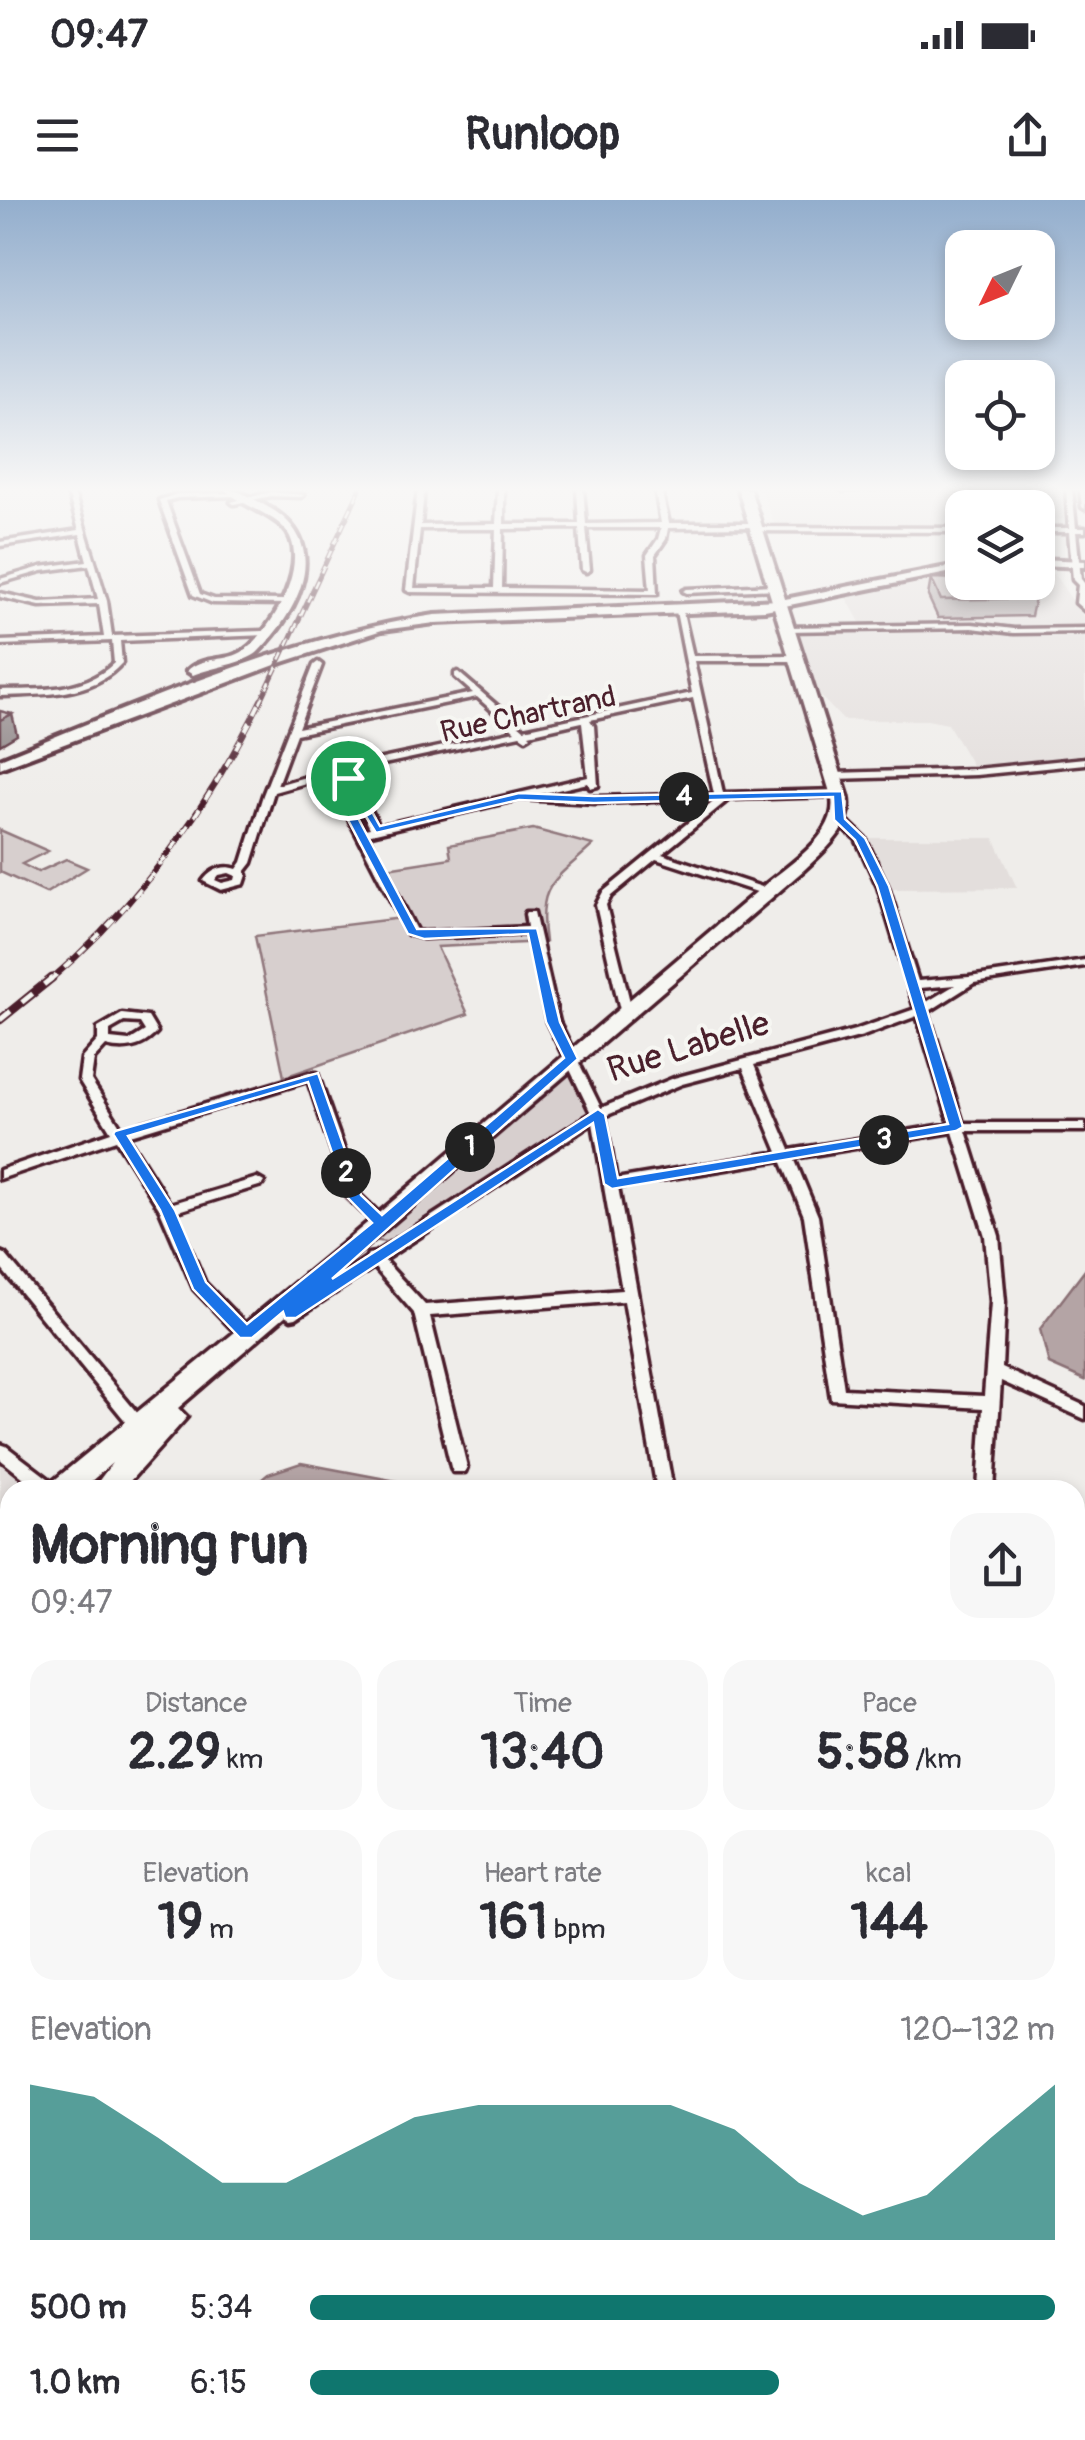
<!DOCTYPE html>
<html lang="en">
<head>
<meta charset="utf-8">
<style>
	body { margin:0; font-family:Pangolin,sans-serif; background:#f7f7f7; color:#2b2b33; height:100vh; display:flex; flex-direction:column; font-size:38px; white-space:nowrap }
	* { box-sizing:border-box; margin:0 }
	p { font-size:32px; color:#7c7c81 }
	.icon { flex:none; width:55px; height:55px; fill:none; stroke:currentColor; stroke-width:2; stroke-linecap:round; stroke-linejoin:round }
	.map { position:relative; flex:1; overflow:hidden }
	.details { position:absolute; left:0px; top:1280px; width:1085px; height:960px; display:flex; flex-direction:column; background:#fff; border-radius:30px 30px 0 0; box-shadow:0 5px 15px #0003 }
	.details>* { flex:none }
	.needle { width:65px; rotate:227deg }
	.buttons { position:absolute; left:945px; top:30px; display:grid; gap:20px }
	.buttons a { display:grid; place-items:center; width:110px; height:110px; border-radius:20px; background:#fff; box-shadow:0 5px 15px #0003; font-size:50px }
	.pin { position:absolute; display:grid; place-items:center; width:85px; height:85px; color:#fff; margin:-42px; border:5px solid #fff; border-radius:50%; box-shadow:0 2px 10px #0007 }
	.km { position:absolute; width:50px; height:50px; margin:-25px; border-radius:50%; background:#222; color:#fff; font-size:28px; line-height:50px; text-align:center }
	.round { display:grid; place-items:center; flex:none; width:105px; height:105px; border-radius:30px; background:#f7f7f7 }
	.overview { display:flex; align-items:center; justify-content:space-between; height:170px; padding:0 30px }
	h1 { font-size:55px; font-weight:800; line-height:75px }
	.metrics { display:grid; grid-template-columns:repeat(3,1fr); gap:15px; height:170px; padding:10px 30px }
	.metrics div { display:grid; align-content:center; border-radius:25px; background:#f7f7f7; text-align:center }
	.metrics b { font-size:50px; font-weight:800 }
	.metrics small { font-size:28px; font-weight:400 }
	.metrics p { font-size:28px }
	.chart { height:280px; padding:20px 30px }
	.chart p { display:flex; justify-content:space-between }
	.chart svg { width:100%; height:180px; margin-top:10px; fill:#0f766e; opacity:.7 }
	ul { padding:0 30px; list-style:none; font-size:32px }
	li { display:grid; grid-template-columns:160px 120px 1fr; align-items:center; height:75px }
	li i { height:25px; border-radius:12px; background:#0f766e }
	.status { display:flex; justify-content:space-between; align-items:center; height:70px; padding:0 50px; background:#fff; direction:ltr }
	.status svg { height:28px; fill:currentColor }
	header { display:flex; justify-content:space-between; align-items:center; height:130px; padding:0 30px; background:#fff; font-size:45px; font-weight:800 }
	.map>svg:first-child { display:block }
</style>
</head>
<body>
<div class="status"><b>09:47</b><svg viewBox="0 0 49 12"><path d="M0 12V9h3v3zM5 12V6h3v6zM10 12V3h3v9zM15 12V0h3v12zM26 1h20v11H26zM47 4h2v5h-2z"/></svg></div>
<header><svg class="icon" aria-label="menu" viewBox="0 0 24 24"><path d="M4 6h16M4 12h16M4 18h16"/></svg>Runloop<svg class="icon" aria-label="share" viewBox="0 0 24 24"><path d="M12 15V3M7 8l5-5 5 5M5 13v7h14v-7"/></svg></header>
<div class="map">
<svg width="1085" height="2240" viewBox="0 0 1085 2240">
	<rect width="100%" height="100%" fill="#efedea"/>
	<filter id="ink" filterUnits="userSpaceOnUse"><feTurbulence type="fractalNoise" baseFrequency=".01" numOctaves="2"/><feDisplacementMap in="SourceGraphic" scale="20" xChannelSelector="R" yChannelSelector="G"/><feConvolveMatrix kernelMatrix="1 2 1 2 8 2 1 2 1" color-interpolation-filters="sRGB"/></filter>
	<g filter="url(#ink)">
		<g fill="#e3dedc">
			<path d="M761 289H1061L1063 319 1038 320V308H962V326H784L774 324Z"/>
			<path d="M953 374H962V382H1038V374H1054L1085 419V561L976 572 948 524 927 520H843L804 479 787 429 862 426 846 397Z"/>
			<path d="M865 638H994L1017 688 891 689Z"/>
			<path d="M0 1258 40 1290H10V1469L0 1489Z"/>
		</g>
		<g fill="#d7cfce" stroke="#90777c" stroke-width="2.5">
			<path d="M533 629 593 645C553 682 537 684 545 742L437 747 468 814 284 877 255 736 410 717 387 668 451 658 449 645Z"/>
			<path d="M0 630 48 651 22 664 38 672 66 659 87 668 46 693 0 672Z"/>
			<path d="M571 859 598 914 386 1042 378 1041V1035Z"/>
		</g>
		<g fill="#b4a4a5" stroke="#8a6f74" stroke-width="2.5">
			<path d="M1085 1070V1180L1049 1164 1040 1129Z"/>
			<path d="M301 1263 444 1290H249L268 1274Z"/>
			<path d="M10 1842V2205L0 2214V1865Z"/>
			<path d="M1075 2066 1085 2070V2240H984L979 2230H1075Z"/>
		</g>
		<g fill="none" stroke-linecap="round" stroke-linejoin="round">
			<defs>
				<g id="street">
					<path d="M67 289H73L107 401 112 436 263 431H266V435L120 441 122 463C91 498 43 494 0 496V490C40 489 83 493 114 463L112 441 0 445V441L104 437 99 404 40 406 0 397V393L40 402 98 399 89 365 42 371 0 383V379L41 367 87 361 80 334 0 346V342L79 330Z"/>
					<path d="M418 289H424L421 325 496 324 498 289H504V324H579L577 289H583L586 324 661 323 655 289H661L669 323H753L757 325 754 327 962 328V332L754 331 750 329 753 327 668 328 666 339 655 355 657 394 410 392 406 390ZM579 328 582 370 586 372 590 370 586 328H661L658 339 647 355 650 390 502 388 503 329ZM420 329H496L494 388H414Z"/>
					<path d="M1066 289H1072L1076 328H1085V332H1076L1081 379 1085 384V411L1076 403 1078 385 1073 380 1069 332H1038V328H1069Z"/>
					<path d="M1080 289H1085V309L1082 307Z"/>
					<path d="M271 292 304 295 301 297 271 296 234 304 231 302Z"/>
					<path d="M236 293 234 296 177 298 166 301 200 394 214 399 284 400 288 402 287 404 213 403 193 395 159 300 177 294Z"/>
					<path d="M774 385 777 389 687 393 683 391 687 389Z"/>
					<path d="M675 406 682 408 693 456 797 455 801 458 797 461H694L723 593 838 590 843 593 838 596 729 599 662 654 771 690V694H763L656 659 611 696 606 705 632 810 630 813 626 814 620 810 596 705 603 692 717 599 595 603 519 599 367 635 416 730 423 732 527 727 525 714 526 712H534L559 822 601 908 674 878 855 830 915 809 878 687 856 639 836 622V618H844L865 638 888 687 918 781 969 777 1085 760V766L974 783 928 812 963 923H1085V931H966L999 1036 1005 1102 1002 1168 1085 1206V1219L1001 1181 994 1290H978L983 1208 831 1199 804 1016 781 960 618 987 673 1290H657L624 1101 430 1116 467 1267 465 1272H453L451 1267 414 1113 374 1067 296 1118 291 1119 284 1114 366 1058 368 1054 375 1053 591 913 547 822 529 734 423 738 408 734 327 577 274 592 252 663 245 672 247 675 244 684 221 690 203 681C211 670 223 664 237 669L242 662 263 595 314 465 318 462 322 465 298 528 473 493 455 477V473L458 472 524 529 692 493ZM477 497 515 531 330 570 277 585 296 534ZM693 498 714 594 595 597 540 594 588 583 590 588 598 586 594 526 590 520ZM582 522 588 577 379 626 351 571 520 535 526 539 531 536 529 534ZM342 573 370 628 364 629 336 575ZM229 673 236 676 235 680 222 683 215 680 219 675ZM955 785 925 803 920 788ZM917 816 950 924 790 950 754 865 863 836ZM743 868 778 952 616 979 605 916 682 884ZM593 923 622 1090 425 1105 384 1060ZM953 932 985 1036 991 1102 984 1196 844 1189 818 1016 794 958Z"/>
					<path d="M972 424 1014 429 1085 428V432L1014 433 972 428 787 431 783 429 787 427Z"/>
					<path d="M1085 558V564L976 575 833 579 828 576 833 573 976 569Z"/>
					<path d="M122 814 148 817 157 832C143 848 126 851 106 846L94 859 91 880 122 929 309 873H317L360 995 389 1023 387 1026H377L347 997 308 881 127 936 170 1004 257 978 264 982 262 985 175 1012 205 1083 251 1130 254 1134 251 1138H241L194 1089 160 1010 116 940 0 979V970L111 932 79 880 82 858 98 840V828ZM124 822 140 823 145 831 129 841 110 839V830Z"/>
					<path d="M0 1052 5 1054 144 1221 146 1225 144 1229H132L0 1067Z"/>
					<path d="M0 1244 6 1246 57 1285 59 1290H39L0 1259Z"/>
					<path d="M1075 1382 1085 1386V1401L1075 1397Z"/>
					<path d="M1075 1527 1085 1533V1554L1075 1548Z"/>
					<path d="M1075 1770 1083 1773 1085 1777V1809L1077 1806 1075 1802Z"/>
					<path d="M282 2230H312L308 2240H278Z"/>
				</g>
				<g id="secondary">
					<path d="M224 289C239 289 253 299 266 306 334 342 300 410 258 452 247 463 209 468 193 475L187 471C203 455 227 463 245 450 273 430 314 357 283 327 266 311 241 305 224 289Z"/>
					<path d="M1038 359 1085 361V367L1038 365Z"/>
					<path d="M962 364V370L765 410 435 423 382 430 283 462 0 568V559C135 505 292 436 435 415L780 400Z"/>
					<path d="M0 1731 10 1734V1766L0 1763Z"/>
					<path d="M475 2230H519L524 2240H479Z"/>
				</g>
				<g id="primary">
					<path d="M738 289H750L848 596C855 626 825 650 805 669L178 1208 187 1217 122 1290H92L112 1263 81 1290H48L52 1282 340 1046 761 688C785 667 838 636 832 599Z"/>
					<path d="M10 1322V1350L0 1354V1326Z"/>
					<path d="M10 1432V1475L0 1478V1436Z"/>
				</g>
			</defs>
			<use href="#street" stroke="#4a1f2b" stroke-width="7"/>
			<use href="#secondary" stroke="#4a1f2b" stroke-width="8"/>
			<use href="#primary" stroke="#4a1f2b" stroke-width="7"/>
			<use href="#street" fill="#f6f6f2" fill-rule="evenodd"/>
			<use href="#secondary" fill="#f6f6f2" fill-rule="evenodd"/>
			<use href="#primary" fill="#f6f6f2" fill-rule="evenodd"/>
			<defs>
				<path id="rail-far2" d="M260 503 360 289"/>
				<path id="rail-far1" d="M49 781C141 703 208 608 261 500"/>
				<path id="rail" d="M0 820 52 778"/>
			</defs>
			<use href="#rail-far2" stroke="#4a1f2b" stroke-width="5"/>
			<use href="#rail-far1" stroke="#4a1f2b" stroke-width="6"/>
			<use href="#rail" stroke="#4a1f2b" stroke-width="9"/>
			<use href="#rail-far2" stroke="#f6f6f2" stroke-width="2.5" stroke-dasharray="8" stroke-linecap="butt"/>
			<use href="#rail-far1" stroke="#f6f6f2" stroke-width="4" stroke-dasharray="10" stroke-linecap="butt"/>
			<use href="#rail" stroke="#f6f6f2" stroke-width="5" stroke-dasharray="14" stroke-linecap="butt"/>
		</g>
		<g fill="#aaa0a1" stroke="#4a1f2b" stroke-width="2.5">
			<path d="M835 289H907L843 293Z"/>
			<path d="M951 289H1000L986 296 962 297Z"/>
			<path d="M931 378 1035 398 1031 416 938 418 928 396Z"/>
		</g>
		<g fill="#8b8283" stroke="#4a1f2b" stroke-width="2.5">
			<path d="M987 289H1000L986 296Z"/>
			<path d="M12 514 17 535 0 545V520Z"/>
		</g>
		<g fill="#c6babb" stroke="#4a1f2b" stroke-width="2.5">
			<path d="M931 378 962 379V382H1023L1035 398 941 400Z"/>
			<path d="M0 511 12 514 0 520Z"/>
		</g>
	</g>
	<linearGradient id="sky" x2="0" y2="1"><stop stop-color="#93aecd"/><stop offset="0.48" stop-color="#f8f7f6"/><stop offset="1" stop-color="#f8f7f6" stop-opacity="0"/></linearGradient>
	<rect width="1085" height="603" fill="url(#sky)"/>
	<path fill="#1a73e8" stroke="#fff" stroke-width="2.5" fill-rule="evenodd" d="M352 576 380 626 519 593 594 596 842 591 845 619 865 638 889 686 963 927 956 931 612 989 604 984 593 923 296 1118H285L283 1112 252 1138H240L193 1089 160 1010 113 934 115 931 318 873 361 995 382 1015 564 858 546 822 528 734 424 739 408 734 328 582ZM345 582 376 633 519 600 594 603 833 597 834 620 855 640 877 686 948 924 618 978 605 914 598 909 332 1079 578 859 560 822 537 728 417 729 340 584ZM308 882 347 997 372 1023 247 1124 206 1082 175 1010 128 936Z"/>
	<g text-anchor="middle" stroke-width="8" stroke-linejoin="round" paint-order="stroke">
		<g font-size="30" fill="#4a1f2b" stroke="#f6f6f2">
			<text transform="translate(528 514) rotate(-12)" y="10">Rue Chartrand</text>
		</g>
		<g font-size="35" fill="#4a1f2b" stroke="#f6f6f2">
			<text transform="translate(688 846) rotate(-17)" y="12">Rue Labelle</text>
		</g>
	</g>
</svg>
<div class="buttons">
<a><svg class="needle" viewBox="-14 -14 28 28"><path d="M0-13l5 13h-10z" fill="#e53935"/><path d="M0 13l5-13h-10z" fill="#7c7c81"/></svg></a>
<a><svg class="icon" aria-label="locate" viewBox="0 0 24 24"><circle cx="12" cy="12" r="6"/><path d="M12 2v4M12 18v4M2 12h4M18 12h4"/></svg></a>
<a><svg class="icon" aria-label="layers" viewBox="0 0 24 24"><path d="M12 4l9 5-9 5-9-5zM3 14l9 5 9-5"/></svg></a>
</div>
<div class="pin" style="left:348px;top:578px;background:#1e9e55"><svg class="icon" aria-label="arrive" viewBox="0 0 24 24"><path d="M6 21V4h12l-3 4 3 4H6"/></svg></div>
<b class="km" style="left:470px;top:947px">1</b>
<b class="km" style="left:346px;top:973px">2</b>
<b class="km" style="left:884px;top:940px">3</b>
<b class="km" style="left:684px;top:597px">4</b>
<section class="details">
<div class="overview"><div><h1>Morning run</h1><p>09:47</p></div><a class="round"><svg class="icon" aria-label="share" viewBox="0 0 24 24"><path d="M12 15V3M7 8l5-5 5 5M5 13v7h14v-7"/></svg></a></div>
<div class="metrics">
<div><p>Distance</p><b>2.29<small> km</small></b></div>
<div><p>Time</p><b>13:40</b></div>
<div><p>Pace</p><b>5:58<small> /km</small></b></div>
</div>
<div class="metrics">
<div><p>Elevation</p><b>19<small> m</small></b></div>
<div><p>Heart rate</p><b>161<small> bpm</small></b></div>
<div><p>kcal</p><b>144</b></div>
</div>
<div class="chart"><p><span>Elevation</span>120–132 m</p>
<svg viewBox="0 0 160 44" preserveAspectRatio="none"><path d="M0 44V6L10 9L20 19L30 30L40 30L50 22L60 14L70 11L80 11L90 11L100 11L110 17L120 30L130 38L140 33L150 19L160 6V44z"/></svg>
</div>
<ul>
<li><b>500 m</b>5:34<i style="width:100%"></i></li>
<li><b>1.0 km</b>6:15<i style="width:63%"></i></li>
</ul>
</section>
</div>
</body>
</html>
